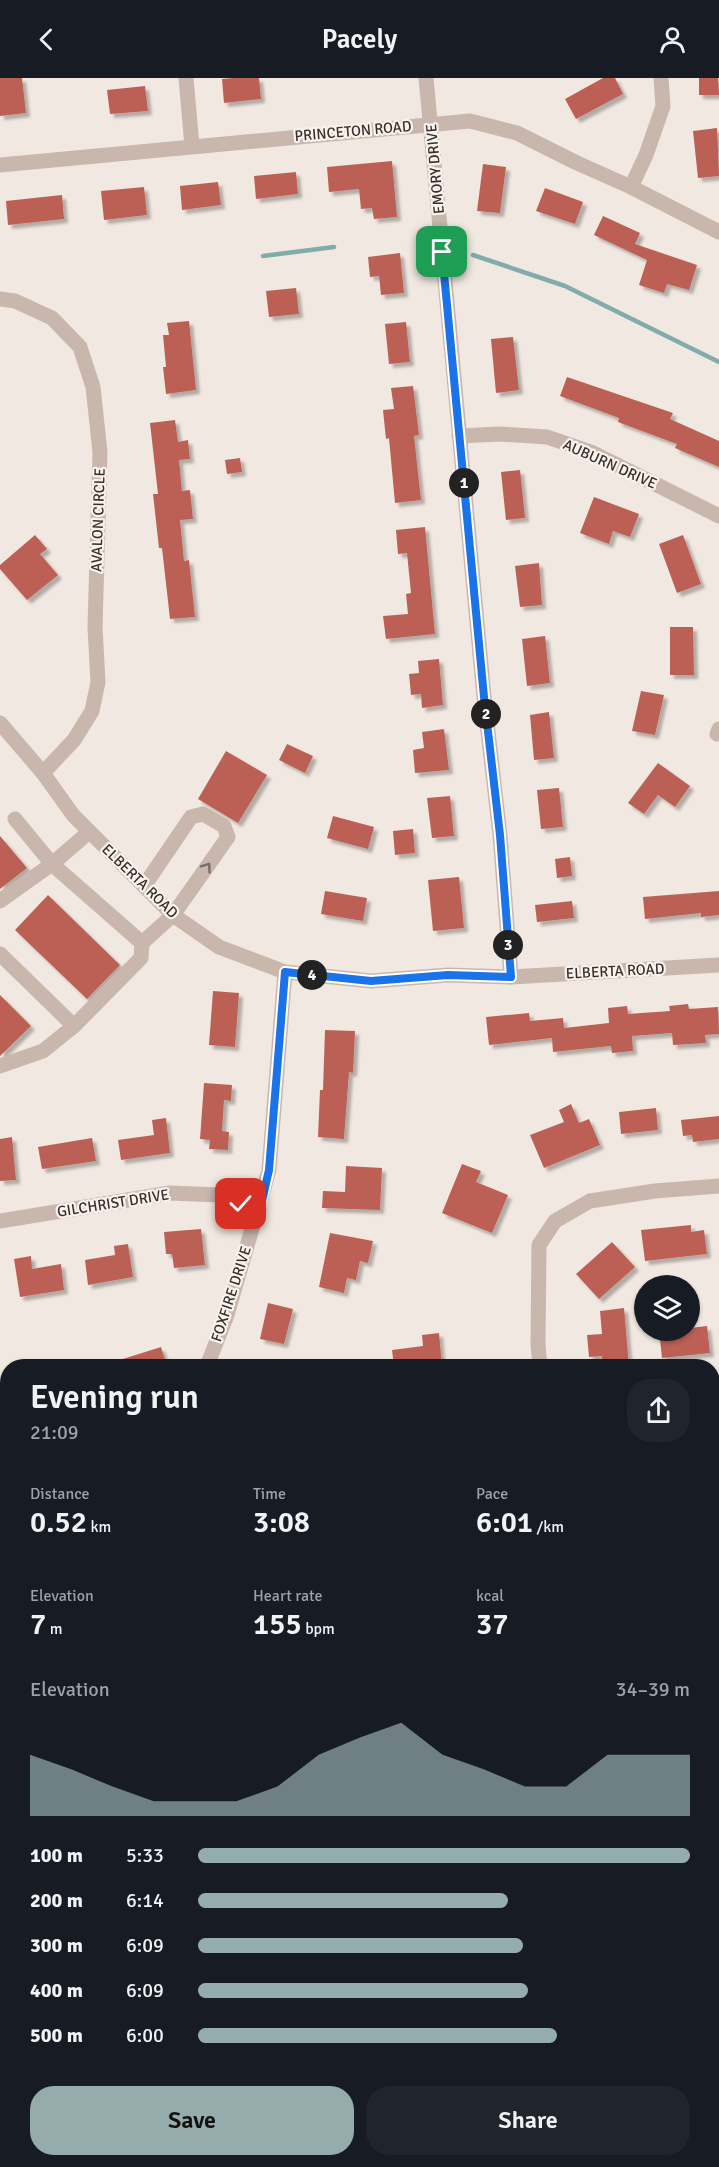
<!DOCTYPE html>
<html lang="en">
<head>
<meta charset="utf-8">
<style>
	body { margin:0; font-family:Signika,sans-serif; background:#20242c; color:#f1f3f6; height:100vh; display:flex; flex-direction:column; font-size:22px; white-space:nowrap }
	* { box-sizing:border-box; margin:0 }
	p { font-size:20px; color:#9ea1a6 }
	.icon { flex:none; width:33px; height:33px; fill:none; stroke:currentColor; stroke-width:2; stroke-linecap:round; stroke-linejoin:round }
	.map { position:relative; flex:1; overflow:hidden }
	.panel { position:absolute; left:0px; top:1281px; width:720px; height:808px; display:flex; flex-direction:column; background:#171b24; border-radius:24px 24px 0 0; box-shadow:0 2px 4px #0004 }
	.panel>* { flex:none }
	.controls { position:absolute; left:634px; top:1197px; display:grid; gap:12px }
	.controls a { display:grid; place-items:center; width:66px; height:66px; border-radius:50%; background:#171b24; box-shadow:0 2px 4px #0004; font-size:30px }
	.pin { position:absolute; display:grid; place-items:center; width:51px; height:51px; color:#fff; margin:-26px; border-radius:12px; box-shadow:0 3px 9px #0006 }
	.km { position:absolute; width:30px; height:30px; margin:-15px; border-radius:50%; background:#222; color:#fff; font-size:16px; line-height:30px; text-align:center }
	.round { display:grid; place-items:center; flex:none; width:63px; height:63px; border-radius:24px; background:#20242c }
	.headline { display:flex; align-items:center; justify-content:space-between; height:102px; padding:0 30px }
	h1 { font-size:33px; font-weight:600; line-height:45px }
	.stats { display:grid; grid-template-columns:repeat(3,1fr); gap:9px; height:102px; padding:6px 30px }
	.stats div { display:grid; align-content:center }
	.stats b { font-size:30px; font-weight:600 }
	.stats small { font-size:16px; font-weight:400 }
	.stats p { font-size:16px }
	.chart { height:168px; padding:12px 30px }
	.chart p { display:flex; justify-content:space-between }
	.chart svg { width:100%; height:108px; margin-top:6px; fill:#95acad; opacity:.7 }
	.button { display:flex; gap:12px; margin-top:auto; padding:12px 30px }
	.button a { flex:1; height:69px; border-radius:24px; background:#95acad; color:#111; font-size:24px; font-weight:600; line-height:69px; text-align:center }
	.button a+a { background:#20242c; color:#f1f3f6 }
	ul { padding:0 30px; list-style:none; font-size:20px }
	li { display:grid; grid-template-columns:96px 72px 1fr; align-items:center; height:45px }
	li i { height:15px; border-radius:8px; background:#95acad }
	header { display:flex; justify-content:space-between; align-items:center; height:78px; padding:0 30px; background:#171b24; font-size:27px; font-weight:600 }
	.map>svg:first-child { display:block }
</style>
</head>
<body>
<header><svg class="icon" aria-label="back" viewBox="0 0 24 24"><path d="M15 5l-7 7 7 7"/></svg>Pacely<svg class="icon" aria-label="person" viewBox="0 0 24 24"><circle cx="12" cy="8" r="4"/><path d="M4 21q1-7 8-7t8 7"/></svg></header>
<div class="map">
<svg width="719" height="2089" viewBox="0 0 719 2089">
	<defs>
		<filter id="shadow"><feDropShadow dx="4" dy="4" stdDeviation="1.5" flood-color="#0004"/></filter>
	</defs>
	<rect width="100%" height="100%" fill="#f1e8e1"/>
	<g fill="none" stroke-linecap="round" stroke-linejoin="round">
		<g stroke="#82aca9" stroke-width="4.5">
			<path d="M473 177 565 208 719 284"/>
			<path d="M263 178 334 169"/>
		</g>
	</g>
	<g fill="#bc6155" filter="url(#shadow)">
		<path d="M0 0H22L26 35 0 38Z"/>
		<path d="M233 0H259L261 21 224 25 222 1Z"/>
		<path d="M603 0H615L623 16 576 41 565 21Z"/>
		<path d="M699 0H718L719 17H699Z"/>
		<path d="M145 8 148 33 110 36 107 12Z"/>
		<path d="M717 50 719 98 698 100 693 53Z"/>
		<path d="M392 83 397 139 374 141 372 130 361 131 359 111 329 114 327 89Z"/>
		<path d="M483 86 506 89 500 135 477 133Z"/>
		<path d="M296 94 298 116 256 121 254 98Z"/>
		<path d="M218 104 221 127 182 132 180 108Z"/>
		<path d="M144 109 147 137 104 142 101 113Z"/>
		<path d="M545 110 583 124 575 146 536 133Z"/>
		<path d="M62 117 64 141 8 147 6 123Z"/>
		<path d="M603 138 640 155 635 166 697 187 689 212 667 206 664 215 639 207 647 182 594 157Z"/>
		<path d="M400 175 404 215 381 217 379 198 370 199 368 179Z"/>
		<path d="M296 210 299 236 269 239 266 213Z"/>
		<path d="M189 243 196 312 166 316 163 289H166L163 257H169L167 245Z"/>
		<path d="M406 244 410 284 389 286 385 246Z"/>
		<path d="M513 259 519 312 496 315 491 261Z"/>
		<path d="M567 299 673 335 670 341 719 363V389L675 370 677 366 618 344 619 340 560 318Z"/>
		<path d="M413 308 419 357 414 358 421 422 395 425 389 360 386 361 383 332 394 331 391 310Z"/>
		<path d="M175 342 178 364 188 362 190 381 179 382 182 413 190 412 193 441 180 442 184 483 189 482 195 539 170 541 162 470H159L153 416H158L150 345Z"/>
		<path d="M240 380 242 394 227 396 225 382Z"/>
		<path d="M520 392 525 440 506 442 501 394Z"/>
		<path d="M594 419 639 436 630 459 613 453 609 466 580 455Z"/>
		<path d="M425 449 435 556 386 561 383 538 408 536 406 516 411 515 407 475 398 476 396 452Z"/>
		<path d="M35 457 47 471 40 476 58 497 27 522 0 491V487Z"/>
		<path d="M683 457 701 506 677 515 659 466Z"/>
		<path d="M539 485 542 527 520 529 515 488Z"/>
		<path d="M670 549H693L694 597H670Z"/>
		<path d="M545 558 550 605 527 608 522 561Z"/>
		<path d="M439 581 443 627 422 630 421 616 411 617 409 596 419 595 418 583Z"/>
		<path d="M641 613 664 617 655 657 632 653Z"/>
		<path d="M549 634 554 680 534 682 530 637Z"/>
		<path d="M444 651 449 692 415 695 413 672 424 670 422 654Z"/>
		<path d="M287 666 313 678 305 695 279 682Z"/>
		<path d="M226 673 267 697 238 745 198 721Z"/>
		<path d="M658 685 690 708 675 729 658 717 644 736 628 725Z"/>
		<path d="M559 710 563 749 541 751 537 712Z"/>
		<path d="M450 718 454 758 432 760 427 720Z"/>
		<path d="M333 738 374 749 368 771 327 760Z"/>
		<path d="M413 751 415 775 395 777 393 753Z"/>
		<path d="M0 758 27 790 0 811Z"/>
		<path d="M570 779 572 798 557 800 555 781Z"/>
		<path d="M459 799 464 850 433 853 428 802Z"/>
		<path d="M325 813 367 820 363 843 321 836Z"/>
		<path d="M719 813V837L701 839V835L645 841 643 819Z"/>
		<path d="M48 817 120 887 87 921 15 852Z"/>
		<path d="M572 823 574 840 537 844 535 827Z"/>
		<path d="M213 913 239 915 235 969 209 967Z"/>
		<path d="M0 917 31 948 0 978Z"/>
		<path d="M688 926 689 931 718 929 719 956 705 957 706 965 673 967 672 955 632 958 633 973 612 975 611 968 553 974 552 960 489 967 486 939 529 935 530 943 563 940 564 950 609 945 608 930 627 928 628 936 670 933 669 928Z"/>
		<path d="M325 952 355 953 353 995 349 994 344 1061 318 1059 320 1012H323Z"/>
		<path d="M204 1005 232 1007 231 1023 224 1022 222 1053 229 1054 228 1072 209 1071 210 1062 200 1061Z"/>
		<path d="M571 1026 579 1045 589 1041 600 1067 544 1090 530 1057 564 1044 559 1032Z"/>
		<path d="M656 1030 658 1052 621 1056 619 1034Z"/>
		<path d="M719 1038V1061L693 1064 692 1057 683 1058 681 1042Z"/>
		<path d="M166 1040 170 1075 121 1082 118 1062 154 1057 152 1042Z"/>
		<path d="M12 1059 16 1102 0 1103V1061Z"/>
		<path d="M92 1060 96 1083 42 1091 38 1069Z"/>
		<path d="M462 1086 481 1093 476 1104 508 1117 492 1155 442 1135Z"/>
		<path d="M346 1088 382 1090 380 1132 322 1130 323 1113 345 1114Z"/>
		<path d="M691 1147V1154L704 1152 707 1176 645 1183 641 1152Z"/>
		<path d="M201 1151 205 1187 174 1190 172 1176H166L164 1154Z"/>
		<path d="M330 1155 373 1163 368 1185 360 1183 356 1202 347 1200 344 1215 319 1209Z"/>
		<path d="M612 1164 635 1189 599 1221 576 1196Z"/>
		<path d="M128 1166 133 1199 88 1207 85 1182 115 1177 114 1168Z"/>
		<path d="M31 1178 32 1191 61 1186 64 1212 20 1219 14 1181Z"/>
		<path d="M268 1225 293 1231 284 1266 260 1261Z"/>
		<path d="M624 1230 629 1288H603L602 1278 589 1279 587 1257 602 1256 600 1233Z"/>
		<path d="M707 1248 710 1275 662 1280 659 1252H690V1250Z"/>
		<path d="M439 1255 442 1288H421V1287L394 1288 392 1272 423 1268 422 1257Z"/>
		<path d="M161 1269 167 1288H107V1286Z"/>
	</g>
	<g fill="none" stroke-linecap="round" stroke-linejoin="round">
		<g stroke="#c9b7ad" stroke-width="15">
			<path d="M186 0 192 68"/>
			<path d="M426 0 484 619 500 757 511 899"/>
			<path d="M0 87 470 43 517 55 577 85 631 109 719 154"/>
			<path d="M631 109 646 77 663 28 661 0"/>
			<path d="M0 221 15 223 52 240 80 269 93 309 100 374 95 549 98 604 92 633 74 662 43 695"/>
			<path d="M459 358 499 356 547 359 591 374 719 438"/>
			<path d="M0 645 43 695 73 737 173 837 219 869 285 894 371 903 448 897 511 899 719 887"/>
			<path d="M717 656 719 651"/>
			<path d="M0 823 52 786 89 754"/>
			<path d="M142 865 173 837 228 759 224 748 203 736 191 739 144 808"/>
			<path d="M0 876 74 948 141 880 142 865 52 786 15 741"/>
			<path d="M0 988 43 973 74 948"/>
			<path d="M0 1143 170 1115 220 1117 241 1126 259 1131"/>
			<path d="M207 1288 227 1237 269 1092 285 894"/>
			<path d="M540 1288 538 1267 539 1167 555 1143 590 1123 655 1113 719 1108"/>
			<path d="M712 1329H719"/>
			<path d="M0 1400 8 1399"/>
			<path d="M712 1816 719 1826"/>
			<path d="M0 1919 8 1986"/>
			<path d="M0 2035H8"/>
			<path d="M282 2082 284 2089"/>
		</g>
	</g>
	<defs><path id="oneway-chevron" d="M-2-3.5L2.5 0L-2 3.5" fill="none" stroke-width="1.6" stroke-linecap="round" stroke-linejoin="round" transform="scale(1.5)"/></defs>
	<use stroke="#796c66" href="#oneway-chevron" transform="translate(207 789) rotate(-55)"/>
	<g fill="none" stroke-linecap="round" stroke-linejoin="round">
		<defs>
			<path id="route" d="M241 1126 260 1131 269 1092 285 894 371 903 448 897 511 899 500 757 484 619 442 174"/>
		</defs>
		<use href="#route" stroke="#fff" stroke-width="12"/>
		<use href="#route" stroke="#1a73e8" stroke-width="8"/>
	</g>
	<g text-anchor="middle" stroke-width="4.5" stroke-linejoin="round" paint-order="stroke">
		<g font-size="15" fill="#382e2b" stroke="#f9f2ed">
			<text transform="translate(353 53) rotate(-5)" y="5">PRINCETON ROAD</text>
			<text transform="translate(435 91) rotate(-95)" y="5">EMORY DRIVE</text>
			<text transform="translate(610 386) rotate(24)" y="5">AUBURN DRIVE</text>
			<text transform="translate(98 442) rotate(-88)" y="5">AVALON CIRCLE</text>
			<text transform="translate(140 803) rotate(44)" y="5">ELBERTA ROAD</text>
			<text transform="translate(615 893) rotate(-3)" y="5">ELBERTA ROAD</text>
			<text transform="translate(113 1125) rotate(-9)" y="5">GILCHRIST DRIVE</text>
			<text transform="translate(231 1216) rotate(-72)" y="5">FOXFIRE DRIVE</text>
		</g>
	</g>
</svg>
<div class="controls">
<a><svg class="icon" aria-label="layers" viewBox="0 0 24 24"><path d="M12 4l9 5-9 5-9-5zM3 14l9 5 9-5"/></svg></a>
</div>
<div class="pin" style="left:442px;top:174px;background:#1e9e55"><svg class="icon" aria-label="arrive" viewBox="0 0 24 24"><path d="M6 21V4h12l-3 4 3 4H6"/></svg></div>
<div class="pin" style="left:241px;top:1126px;background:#d93025"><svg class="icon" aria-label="check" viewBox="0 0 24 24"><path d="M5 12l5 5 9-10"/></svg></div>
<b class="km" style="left:464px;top:405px">1</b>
<b class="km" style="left:486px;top:636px">2</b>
<b class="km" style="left:508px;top:867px">3</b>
<b class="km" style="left:312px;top:897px">4</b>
<section class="panel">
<div class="headline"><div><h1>Evening run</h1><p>21:09</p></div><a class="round"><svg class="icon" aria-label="share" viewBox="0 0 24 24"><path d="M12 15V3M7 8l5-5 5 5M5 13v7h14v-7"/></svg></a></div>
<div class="stats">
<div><p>Distance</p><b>0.52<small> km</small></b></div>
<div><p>Time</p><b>3:08</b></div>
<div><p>Pace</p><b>6:01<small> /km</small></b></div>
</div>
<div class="stats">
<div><p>Elevation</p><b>7<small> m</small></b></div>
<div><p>Heart rate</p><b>155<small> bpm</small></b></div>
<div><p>kcal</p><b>37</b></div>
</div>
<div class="chart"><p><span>Elevation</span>34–39 m</p>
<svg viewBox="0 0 160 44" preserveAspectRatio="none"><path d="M0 44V19L10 25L20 32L30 38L40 38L50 38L60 32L70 19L80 12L90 6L100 19L110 25L120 32L130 32L140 19L150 19L160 19V44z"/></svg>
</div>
<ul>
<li><b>100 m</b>5:33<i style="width:100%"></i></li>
<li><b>200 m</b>6:14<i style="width:63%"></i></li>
<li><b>300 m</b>6:09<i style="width:66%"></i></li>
<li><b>400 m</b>6:09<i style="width:67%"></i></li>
<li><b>500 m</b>6:00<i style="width:73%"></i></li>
</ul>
<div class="button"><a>Save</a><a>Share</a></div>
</section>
</div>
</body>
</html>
